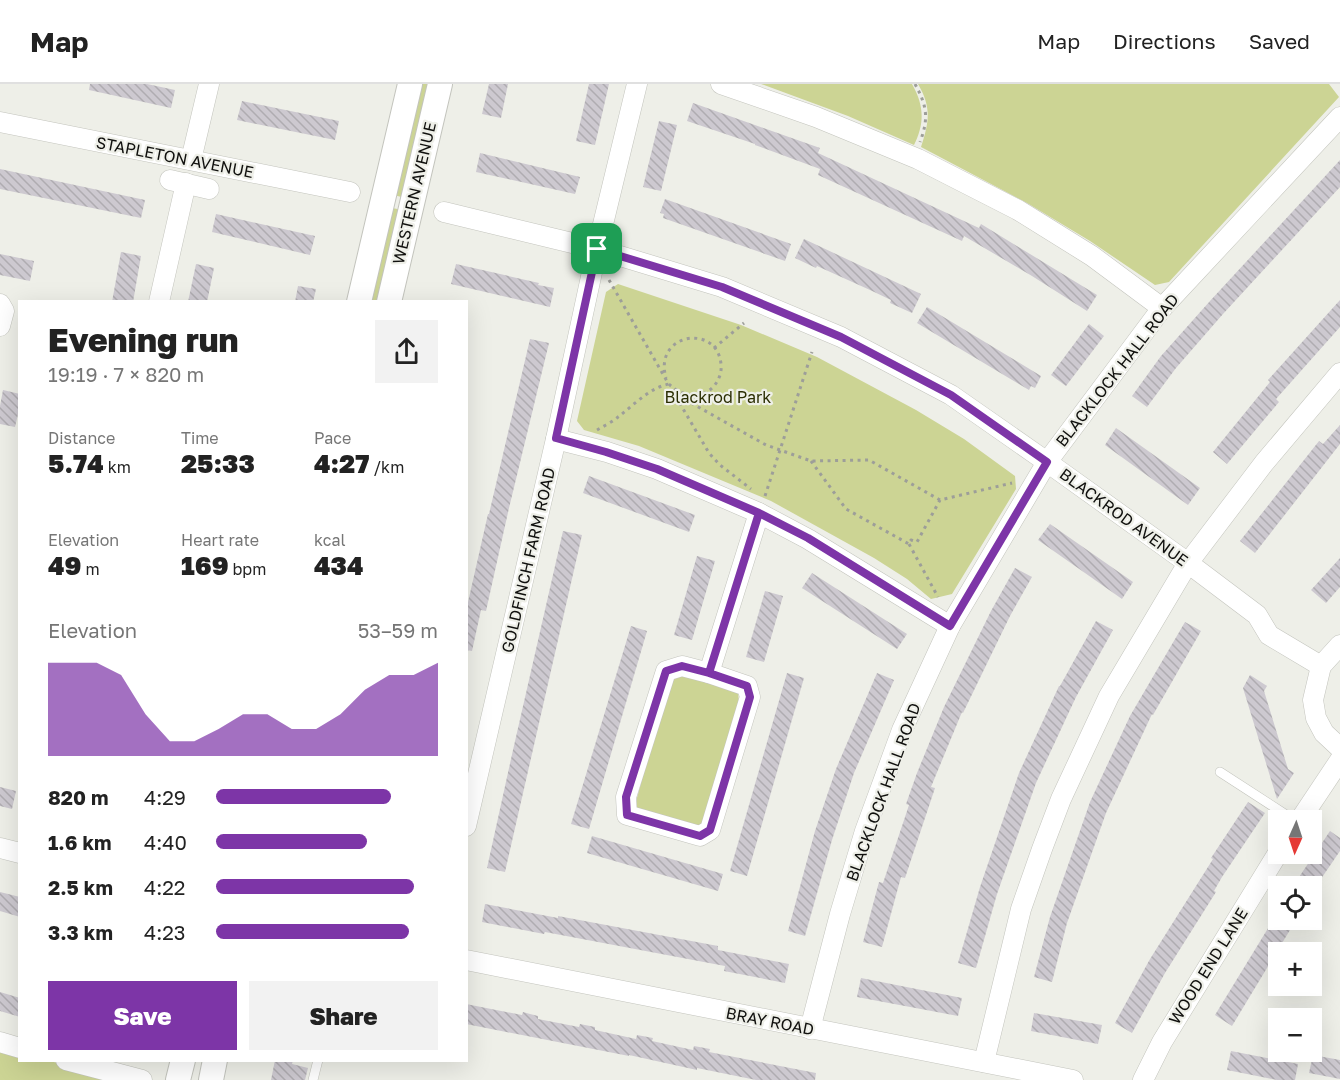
<!DOCTYPE html>
<html lang="en">
<head>
<meta charset="utf-8">
<style>
	body { margin:0; font-family:"Golos Text",sans-serif; background:#f2f2f2; color:#222; height:100vh; display:flex; flex-direction:column; font-size:22px; white-space:nowrap }
	* { box-sizing:border-box; margin:0 }
	p { font-size:20px; color:#767676 }
	.icon { flex:none; width:33px; height:33px; fill:none; stroke:currentColor; stroke-width:2; stroke-linecap:round; stroke-linejoin:round }
	.map { position:relative; flex:1; overflow:hidden }
	.panel { position:absolute; left:18px; top:216px; width:450px; height:762px; display:flex; flex-direction:column; background:#fff; border-radius:0px; box-shadow:0 6px 24px #0002 }
	.panel>* { flex:none }
	.needle { width:39px; rotate:183deg }
	.tools { position:absolute; left:1268px; top:726px; display:grid; gap:12px }
	.tools a { display:grid; place-items:center; width:54px; height:54px; border-radius:0px; background:#fff; box-shadow:0 6px 24px #0002; font-size:30px }
	.pin { position:absolute; display:grid; place-items:center; width:51px; height:51px; color:#fff; margin:-26px; border-radius:12px; box-shadow:0 3px 9px #0006 }
	.round { display:grid; place-items:center; flex:none; width:63px; height:63px; border-radius:0px; background:#f2f2f2 }
	.head { display:flex; align-items:center; justify-content:space-between; height:102px; padding:0 30px }
	h1 { font-size:33px; font-weight:800; line-height:45px }
	.figures { display:grid; grid-template-columns:repeat(3,1fr); gap:9px; height:102px; padding:6px 30px }
	.figures div { display:grid; align-content:center }
	.figures b { font-size:26px; font-weight:800 }
	.figures small { font-size:16px; font-weight:400 }
	.figures p { font-size:16px }
	.chart { height:168px; padding:12px 30px }
	.chart p { display:flex; justify-content:space-between }
	.chart svg { width:100%; height:108px; margin-top:6px; fill:#7d35a7; opacity:.7 }
	.action { display:flex; gap:12px; margin-top:auto; padding:12px 30px }
	.action a { flex:1; height:69px; border-radius:0px; background:#7d35a7; color:#fff; font-size:24px; font-weight:800; line-height:69px; text-align:center }
	.action a+a { background:#f2f2f2; color:#222 }
	ul { padding:0 30px; list-style:none; font-size:20px }
	li { display:grid; grid-template-columns:96px 72px 1fr; align-items:center; height:45px }
	li i { height:15px; border-radius:8px; background:#7d35a7 }
	header { display:flex; align-items:center; gap:36px; box-sizing:border-box; height:84px; padding:0 30px; background:#fff; border-bottom:2px solid #e0e0e0 }
	header strong { font-size:28px }
	nav { display:flex; gap:33px; margin-inline-start:auto; font-size:21px }
	.map>svg:first-child { display:block }
</style>
</head>
<body>
<header>
<strong>Map</strong>
<nav><a>Map</a><a>Directions</a><a>Saved</a></nav>
</header>
<div class="map">
<svg width="1340" height="996" viewBox="0 0 1340 996">
	<defs>
		<pattern id="building-back-hatch" width="6" height="6" patternUnits="userSpaceOnUse" patternTransform="scale(1.5)"><rect width="6" height="6" fill="#cdc9d0"/><path d="M-1 5l2 2M0 0l6 6M5-1l2 2" fill="none" stroke="#afacb1"/></pattern>
	</defs>
	<rect width="100%" height="100%" fill="#eeefe8"/>
	<g fill="#ccd494">
		<path d="M420 0H431L405 114 394 111Z"/>
		<path d="M761 0H912C924 21 925 39 914 61L848 32Z"/>
		<path d="M918 0H1329L1339 13 1169 198 1155 201 1090 157 1027 119 921 63C929 38 932 24 918 0Z"/>
		<path d="M392 124 403 126 381 217 370 218Z"/>
		<path d="M618 200 741 241 817 273 916 326 964 355 1015 392 1016 405 952 510 931 515 907 495 874 474 771 417 639 362 584 346 577 337 606 208Z"/>
		<path d="M686 590 738 607 739 620 706 738 698 744 641 729 635 721 668 601 675 592Z"/>
		<path d="M0 963 19 968 20 976 50 977 121 996H0Z"/>
	</g>
	<g fill="url(#building-back-hatch)">
		<path d="M90 0H147L175 6 171 24 89 6Z"/>
		<path d="M489 0H508L501 34 482 30Z"/>
		<path d="M589 0H609L595 61 576 57Z"/>
		<path d="M242 17 339 37 335 56 237 36Z"/>
		<path d="M693 19 820 64 818 69 979 144 981 140 1097 211 1087 227 1032 192 964 152 962 157 818 91 820 85 755 61V60L687 37Z"/>
		<path d="M659 37 677 41 661 107 643 103Z"/>
		<path d="M480 69 580 93 575 110 476 88Z"/>
		<path d="M1340 76V103L1223 230 1176 284 1147 323 1132 312 1161 272 1210 217Z"/>
		<path d="M0 85 145 116 141 134 0 105Z"/>
		<path d="M665 115 791 160 785 177 663 134 664 130 660 129Z"/>
		<path d="M216 130 315 152 310 171 212 148Z"/>
		<path d="M804 155 921 210 912 229 890 219 891 216 870 206 817 182 816 184 795 174Z"/>
		<path d="M121 168 141 172 133 218H112Z"/>
		<path d="M0 170 34 177 30 197 0 191Z"/>
		<path d="M196 180 214 184 207 218H188Z"/>
		<path d="M456 180 539 199 538 201 554 204 550 223 451 200Z"/>
		<path d="M298 202 316 205 313 218H295Z"/>
		<path d="M1340 216V243L1276 315 1279 318 1227 380 1213 368 1270 298 1268 296Z"/>
		<path d="M927 223 1041 292 1035 304 1031 302 1029 306 917 239Z"/>
		<path d="M1089 240 1104 252 1066 302 1051 291Z"/>
		<path d="M530 255 549 259 509 424 486 527 481 526 472 567 466 566V527L488 430H489Z"/>
		<path d="M3 306 20 310V322L15 343 0 340V322Z"/>
		<path d="M1340 341V360L1255 469 1240 457 1319 357 1323 360Z"/>
		<path d="M1116 344 1200 404 1188 421 1105 361Z"/>
		<path d="M589 392 695 431 689 448 583 409Z"/>
		<path d="M1050 440 1133 498 1122 515 1038 456Z"/>
		<path d="M563 447 582 451 505 788 487 784 513 666Z"/>
		<path d="M697 472 715 477 692 556 674 551Z"/>
		<path d="M1340 474V503L1326 519 1311 506Z"/>
		<path d="M1015 484 1032 493 1010 532 963 629 962 628 931 703 935 704 905 794 901 793 882 863 863 858 879 798 883 799 909 721 906 720 917 689 944 623 991 527Z"/>
		<path d="M812 489 907 550 897 565 802 504Z"/>
		<path d="M765 507 783 512 764 578 746 573Z"/>
		<path d="M1096 537 1113 546 1076 613 1036 699 997 810 976 884 958 879 980 803 1019 689 1059 602H1060Z"/>
		<path d="M1185 538 1201 547 1153 631 1152 630 1106 729 1067 839 1052 898 1034 893 1050 833 1090 718 1130 632Z"/>
		<path d="M631 542 647 547 589 745 571 740Z"/>
		<path d="M787 589 804 594 747 792 730 787Z"/>
		<path d="M877 589 894 596 854 689 832 756 805 852 788 847 815 747 836 685Z"/>
		<path d="M1250 591 1267 602 1264 607 1288 685 1294 689 1277 715 1243 604Z"/>
		<path d="M0 703 16 707 12 725 0 722Z"/>
		<path d="M1248 718 1265 729 1222 793 1214 807 1216 808 1165 889 1132 949 1115 939 1150 875 1213 775 1211 774Z"/>
		<path d="M1330 747 1340 754V767L1327 786 1316 802H1293Z"/>
		<path d="M592 752 723 790 718 807 587 769Z"/>
		<path d="M0 808 20 813V833L0 827Z"/>
		<path d="M485 820 558 834V832L718 862V866L789 880 786 893 785 899 724 887 725 882 545 848 544 850 482 838Z"/>
		<path d="M1273 836H1296L1232 942 1215 931Z"/>
		<path d="M861 894 962 914 958 932 857 913Z"/>
		<path d="M0 908 20 914V933L0 927Z"/>
		<path d="M466 920 522 931 523 928 530 930 538 932V935L579 943 580 940 595 943V946L636 955 637 951 653 954 652 957 693 966 694 962 710 965 709 968 816 989 815 996H756L697 984V986L629 971V972L466 940Z"/>
		<path d="M1034 929 1102 941 1098 960 1031 947Z"/>
		<path d="M1231 967 1298 980 1295 996H1277L1227 986Z"/>
		<path d="M1313 971 1340 976V995L1309 989Z"/>
		<path d="M275 976H293L292 980 308 984 305 996H271Z"/>
	</g>
	<g fill="none" stroke-linecap="round" stroke-linejoin="round">
		<defs>
			<g id="service">
				<path d="M1220 688 1294 736"/>
				<path d="M313 996 318 976"/>
			</g>
			<g id="minor">
				<path d="M721 0 816 33 918 75 1018 126 1092 172 1162 224"/>
				<path d="M0 38 350 108"/>
				<path d="M191 76 209 0"/>
				<path d="M170 96 209 105"/>
				<path d="M444 128 597 165 722 203 841 253 951 311 1047 378 1188 479 1257 531 1269 551 1321 582"/>
				<path d="M159 218 186 99"/>
				<path d="M0 220 4 227 0 242"/>
				<path d="M556 355 607 368 657 385 759 429 808 455 950 542"/>
				<path d="M1340 561 1321 582 1313 616 1316 634 1324 649 1340 664"/>
				<path d="M682 582 709 589 747 602 750 613 710 746 700 752 627 731 626 713 666 587Z"/>
				<path d="M709 589 759 429"/>
				<path d="M1300 736 1340 676"/>
				<path d="M466 742 556 355 597 165 637 0"/>
				<path d="M0 764 20 769"/>
				<path d="M466 876 1073 996"/>
				<path d="M810 945 840 830 865 747 902 646 950 542 1047 378 1162 224 1340 33"/>
				<path d="M0 958 20 964"/>
				<path d="M66 976 142 996"/>
				<path d="M984 978 1021 825 1042 765 1061 715 1109 612 1188 479 1264 379 1340 289"/>
				<path d="M1143 996 1162 958 1278 769"/>
			</g>
			<g id="tertiary">
				<path d="M359 218 410 0"/>
				<path d="M389 218 440 0"/>
				<path d="M178 996 183 976"/>
				<path d="M211 996 215 976"/>
			</g>
		</defs>
		<use href="#service" stroke="#c3c4bd" stroke-width="10"/>
		<use href="#minor" stroke="#c3c4bd" stroke-width="21"/>
		<use href="#tertiary" stroke="#c3c4bd" stroke-width="26"/>
		<g stroke="#9d9e99" stroke-width="3" stroke-dasharray="3 4.5" stroke-linecap="butt">
			<path d="M915 0C927 22 929 34 920 58"/>
			<path d="M609 196 668 299C680 312 701 317 714 302 719 296 722 288 721 280 717 239 653 249 666 294"/>
			<path d="M714 264 744 239"/>
			<path d="M674 305 684 315 766 361 811 377 869 376 940 416 1012 399"/>
			<path d="M672 306 709 369 720 381 751 405"/>
			<path d="M597 346C604 342 612 338 618 333 634 321 649 304 669 300"/>
			<path d="M811 377 846 425 909 460 911 456 917 458 940 416"/>
			<path d="M765 412 812 268"/>
			<path d="M909 460 938 513"/>
		</g>
		<use href="#service" stroke="#fff" stroke-width="9"/>
		<use href="#minor" stroke="#fff" stroke-width="20"/>
		<use href="#tertiary" stroke="#fff" stroke-width="24"/>
	</g>
	<g fill="none" stroke-linecap="round" stroke-linejoin="round">
		<defs>
			<path id="route" d="M597 165 556 354 606 368 657 385 759 429 709 589 682 582 666 587 626 713 627 731 700 752 710 746 750 613 747 602 709 589 759 429 808 454 950 542 1047 378 951 311 841 253 722 203 597 165"/>
		</defs>
		<use href="#route" stroke="#fff" stroke-width="12"/>
		<use href="#route" stroke="#7d35a7" stroke-width="8"/>
	</g>
	<g text-anchor="middle" stroke-width="4.5" stroke-linejoin="round" paint-order="stroke">
		<g font-size="16" fill="#10100e" stroke="#eeefe8">
			<text transform="translate(175 73) rotate(11)" y="6">STAPLETON AVENUE</text>
			<text transform="translate(414 109) rotate(-77)" y="6">WESTERN AVENUE</text>
			<text transform="translate(1117 286) rotate(-52)" y="6">BLACKLOCK HALL ROAD</text>
			<text transform="translate(1124 433) rotate(36)" y="6">BLACKROD AVENUE</text>
			<text transform="translate(528 476) rotate(-77)" y="6">GOLDFINCH FARM ROAD</text>
			<text transform="translate(883 708) rotate(-70)" y="6">BLACKLOCK HALL ROAD</text>
			<text transform="translate(1208 882) rotate(-58)" y="6">WOOD END LANE</text>
			<text transform="translate(770 937) rotate(11)" y="6">BRAY ROAD</text>
		</g>
		<g font-size="16" fill="#2b2e03" stroke="#eeefe8">
			<text x="718" y="319">Blackrod Park</text>
		</g>
	</g>
</svg>
<div class="tools">
<a><svg class="needle" viewBox="-14 -14 28 28"><path d="M0-13l5 13h-10z" fill="#e53935"/><path d="M0 13l5-13h-10z" fill="#767676"/></svg></a>
<a><svg class="icon" aria-label="locate" viewBox="0 0 24 24"><circle cx="12" cy="12" r="6"/><path d="M12 2v4M12 18v4M2 12h4M18 12h4"/></svg></a>
<a>+</a>
<a>−</a>
</div>
<div class="pin" style="left:597px;top:165px;background:#1e9e55"><svg class="icon" aria-label="arrive" viewBox="0 0 24 24"><path d="M6 21V4h12l-3 4 3 4H6"/></svg></div>
<section class="panel">
<div class="head"><div><h1>Evening run</h1><p>19:19 · 7 × 820 m</p></div><a class="round"><svg class="icon" aria-label="share" viewBox="0 0 24 24"><path d="M12 15V3M7 8l5-5 5 5M5 13v7h14v-7"/></svg></a></div>
<div class="figures">
<div><p>Distance</p><b>5.74<small> km</small></b></div>
<div><p>Time</p><b>25:33</b></div>
<div><p>Pace</p><b>4:27<small> /km</small></b></div>
</div>
<div class="figures">
<div><p>Elevation</p><b>49<small> m</small></b></div>
<div><p>Heart rate</p><b>169<small> bpm</small></b></div>
<div><p>kcal</p><b>434</b></div>
</div>
<div class="chart"><p><span>Elevation</span>53–59 m</p>
<svg viewBox="0 0 160 44" preserveAspectRatio="none"><path d="M0 44V6L10 6L20 6L30 11L40 27L50 38L60 38L70 33L80 27L90 27L100 33L110 33L120 27L130 17L140 11L150 11L160 6V44z"/></svg>
</div>
<ul>
<li><b>820 m</b>4:29<i style="width:79%"></i></li>
<li><b>1.6 km</b>4:40<i style="width:68%"></i></li>
<li><b>2.5 km</b>4:22<i style="width:89%"></i></li>
<li><b>3.3 km</b>4:23<i style="width:87%"></i></li>
</ul>
<div class="action"><a>Save</a><a>Share</a></div>
</section>
</div>
</body>
</html>
